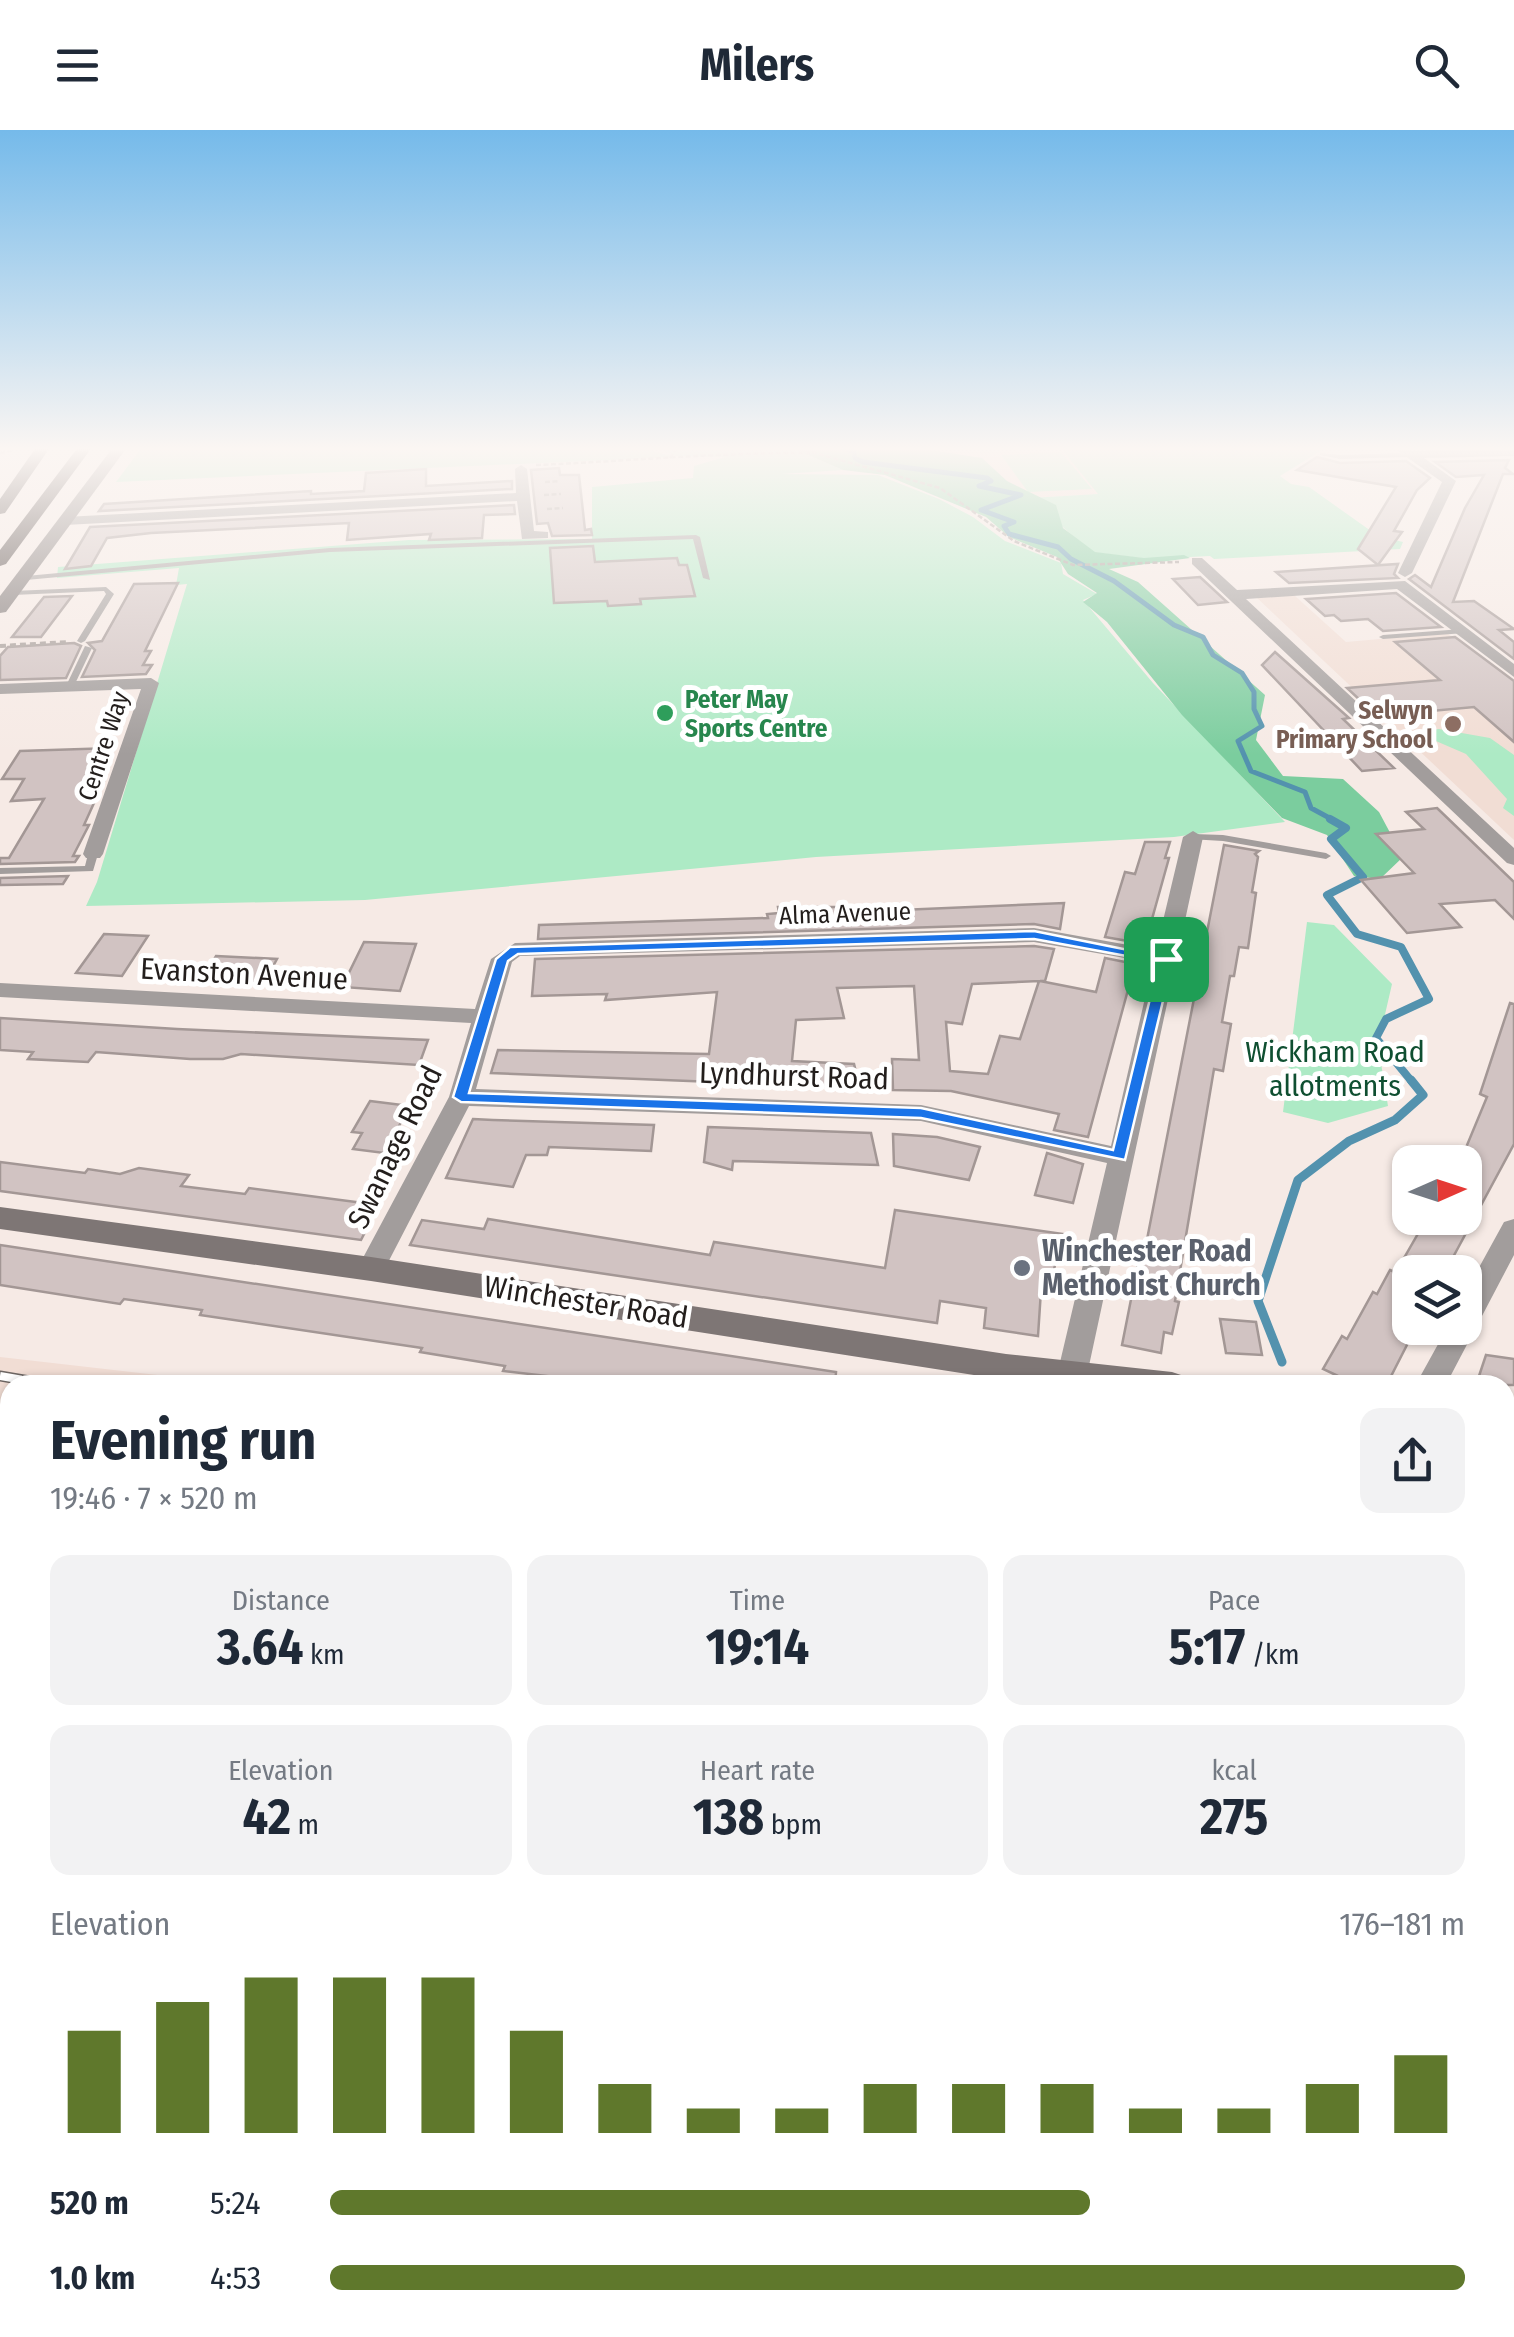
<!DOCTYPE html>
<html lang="en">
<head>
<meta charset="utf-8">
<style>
	body { margin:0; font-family:"Fira Sans Condensed",sans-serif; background:#f2f2f3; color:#1f2937; height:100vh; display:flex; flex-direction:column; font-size:38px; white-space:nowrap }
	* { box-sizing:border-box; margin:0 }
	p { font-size:32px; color:#747a83 }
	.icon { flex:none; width:55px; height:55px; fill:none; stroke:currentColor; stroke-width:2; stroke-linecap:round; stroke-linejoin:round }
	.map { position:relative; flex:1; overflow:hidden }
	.panel { position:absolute; left:0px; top:1245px; width:1515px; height:962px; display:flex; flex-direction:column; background:#fff; border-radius:30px 30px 0 0; box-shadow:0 2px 8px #0004 }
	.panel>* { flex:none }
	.needle { width:65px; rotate:87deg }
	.tools { position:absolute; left:1392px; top:1015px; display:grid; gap:20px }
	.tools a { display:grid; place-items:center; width:90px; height:90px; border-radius:20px; background:#fff; box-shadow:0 2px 8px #0004; font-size:50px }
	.pin { position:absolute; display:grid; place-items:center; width:85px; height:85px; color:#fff; margin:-42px; border-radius:20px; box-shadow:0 5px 15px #0006 }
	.round { display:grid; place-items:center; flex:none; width:105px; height:105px; border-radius:20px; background:#f2f2f3 }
	.headline { display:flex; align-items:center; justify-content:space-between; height:170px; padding:0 50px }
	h1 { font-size:55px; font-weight:700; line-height:75px }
	.stats { display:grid; grid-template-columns:repeat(3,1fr); gap:15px; height:170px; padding:10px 50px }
	.stats div { display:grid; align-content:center; border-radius:20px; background:#f2f2f3; text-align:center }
	.stats b { font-size:50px; font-weight:700 }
	.stats small { font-size:28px; font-weight:400 }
	.stats p { font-size:28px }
	.chart { height:280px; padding:20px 50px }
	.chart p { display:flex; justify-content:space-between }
	.chart svg { width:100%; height:180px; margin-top:10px; stroke:#5f782c; stroke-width:6 }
	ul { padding:0 50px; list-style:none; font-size:32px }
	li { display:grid; grid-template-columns:160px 120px 1fr; align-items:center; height:75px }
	li i { height:25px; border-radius:12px; background:#5f782c }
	header { display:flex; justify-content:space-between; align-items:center; height:130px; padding:0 50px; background:#fff; font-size:45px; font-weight:700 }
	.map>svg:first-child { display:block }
</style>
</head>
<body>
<header><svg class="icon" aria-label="menu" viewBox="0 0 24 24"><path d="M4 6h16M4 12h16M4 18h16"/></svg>Milers<svg class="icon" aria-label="search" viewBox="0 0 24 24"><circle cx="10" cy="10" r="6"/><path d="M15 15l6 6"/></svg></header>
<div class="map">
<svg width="1514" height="2207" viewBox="0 0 1514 2207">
	<rect width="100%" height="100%" fill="#f6eae5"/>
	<g fill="#f1ddd4">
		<path d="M866 316H1059L1099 364 1030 368Z"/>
		<path d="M1294 465 1346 512 1447 503 1514 557V710L1257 468Z"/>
		<path d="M0 1227 210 1251 230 1255H10V1284L0 1282Z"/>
		<path d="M1505 1446 1514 1447V1609L1505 1607Z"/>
	</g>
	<g fill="#adeac5">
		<path d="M143 316H648L650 320 674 327 116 352Z"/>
		<path d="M652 316H787L843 340 781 344 878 345 939 369 973 387 1005 411 1061 433 1063 444 1097 464 1083 470 1153 553 1285 692 1174 707 816 727 365 770 86 776 97 752 187 454 176 455 179 438 57 448 58 437 409 410 592 409V357L693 348 694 336 725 327 676 326Z"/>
		<path d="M1059 316H1315L1322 320 1280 346 1291 354 1309 357 1378 406 1403 412 1400 419 1214 429 1210 426 1149 429 1091 422 1030 368 1098 364Z"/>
		<path d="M1061 322 1092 359 1028 362 1001 325Z"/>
		<path d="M1439 599 1490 608 1514 625V686L1503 678 1507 669 1466 624 1422 605 1424 601Z"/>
		<path d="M1307 792 1334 795 1392 854 1378 915 1388 976 1328 993 1283 982Z"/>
		<path d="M0 1946 10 1948V2129L0 2126Z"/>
	</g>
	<path fill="#7bcd9e" d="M787 316H905L982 328 1007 351 1056 375 1063 398 1095 422 1144 428 1184 425 1190 428 1109 439 1138 452 1265 565 1256 610 1283 646 1343 649 1379 682 1403 727 1380 749 1354 746 1327 705 1282 688 1182 585 1107 492 1083 472 1097 463 1068 444 1057 427 1009 407 986 387 885 345 843 340Z"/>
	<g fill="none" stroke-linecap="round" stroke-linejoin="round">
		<path stroke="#5392ae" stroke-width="5" d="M839 316 854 322 855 328 863 332 987 348 991 351 979 356 1021 365 981 380 1014 392 1004 396 1009 404 1058 417 1071 429 1114 451 1174 495 1203 507 1213 525 1242 543 1254 562V579L1262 596 1238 611 1251 641 1305 662 1311 678 1335 691"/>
		<path stroke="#5392ae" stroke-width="8" d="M1330 689 1346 698 1331 709 1363 747 1327 765 1357 804 1401 817 1429 869 1386 889 1376 908 1413 953"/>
		<path stroke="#5392ae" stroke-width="9" d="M1282 1232 1258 1171 1298 1050 1349 1011 1395 990 1423 965 1411 950"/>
		<path stroke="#5392ae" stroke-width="14" d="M1505 1981 1514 1992"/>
	</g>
	<g fill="#d1c3c2" stroke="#a39795" stroke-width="2.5" fill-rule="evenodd">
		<path d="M1317 327 1340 333 1406 331 1430 348 1417 360 1394 401 1402 402 1378 435 1358 419 1396 357 1297 340Z"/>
		<path d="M1509 330 1505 338 1513 344H1503L1453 472 1474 471 1514 499 1499 500 1514 512V529L1409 449 1415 445 1431 457 1465 378 1484 345 1456 347 1435 332Z"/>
		<path d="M559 338 560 345H579L585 400 591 399 592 405 552 406 548 393 537 394 531 340Z"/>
		<path d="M426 339V356L512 351V359L99 381 104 374 311 361V364L364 361 366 343Z"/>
		<path d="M514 375 515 384 484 385 482 408 429 410 431 404 347 410 349 393 151 403 107 408 91 436 65 439 90 397Z"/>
		<path d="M593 416 595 432 677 428 679 435H687L695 466 640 469 641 474 608 476 607 471 554 473 550 418Z"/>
		<path d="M1398 434 1394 444 1398 448 1289 453 1276 442Z"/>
		<path d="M1200 447 1227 472 1198 475 1173 449Z"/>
		<path d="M178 453 145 521H151L143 535H152L146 544 82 547 95 520 88 513 102 511 134 454Z"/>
		<path d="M1396 463 1441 497 1383 501 1368 489 1341 491 1334 485 1325 486 1306 469Z"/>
		<path d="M72 466 41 507H12L44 467Z"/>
		<path d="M1455 507 1514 551V612L1474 577 1377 586 1347 558 1440 550 1395 512Z"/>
		<path d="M74 513 81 516 66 548 0 550V526L8 517Z"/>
		<path d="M1275 522 1349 588 1343 589 1394 638 1362 641 1262 535Z"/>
		<path d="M112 618 94 652 104 651 84 695H89L73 726H79L75 732 0 734V728H9L44 669 11 671 24 649H2L20 621Z"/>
		<path d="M1437 678 1514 752V789L1495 770 1440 774 1461 797 1407 803 1361 750 1414 743 1376 704 1424 699 1406 682Z"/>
		<path d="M1145 712H1170L1165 728H1169L1145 814 1105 807 1125 742 1135 744Z"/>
		<path d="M1224 715 1259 721 1255 724 1258 727 1252 762 1256 763 1248 818 1239 817 1234 846H1230L1222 892 1231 894 1223 941 1214 939 1175 1171 1179 1172 1172 1204 1164 1202 1161 1223 1122 1215 1139 1129 1143 1130Z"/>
		<path d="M68 746 63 754 0 755V748Z"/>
		<path d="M1064 773 1060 799 1034 794 538 809 539 795 768 788 767 784 779 783 778 777H851L853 782Z"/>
		<path d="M104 804 148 806 122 846 76 843Z"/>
		<path d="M364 812 416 814 400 861 342 857Z"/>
		<path d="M1034 816 1054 819 1045 851H1040L1096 862 1105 828 1135 834 1088 1007 1054 1000 1059 984 951 961 893 960 892 929 919 930 914 856 837 858 844 888 796 890 792 931 854 934 860 958 491 943 498 920 709 924 717 862 605 870 607 864 532 866 535 829ZM1039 851 1020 909 1000 906 988 944 950 941 946 892 962 894 972 854Z"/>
		<path d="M216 826 277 829 264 853 202 850Z"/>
		<path d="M1510 873 1514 874V1014L1445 1142H1396L1427 1088H1465V1020L1487 967 1480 964Z"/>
		<path d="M0 888 177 899 428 910 419 935 241 924 223 929H190L96 922 88 932 28 929 33 922 0 920Z"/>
		<path d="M370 971 410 976 384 1023 353 1019 362 1003 352 1002Z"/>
		<path d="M473 989 493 990 654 995 651 1021 549 1017 547 1025H526L513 1057 446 1048Z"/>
		<path d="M708 997 871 1003 878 1035 733 1031 732 1040 704 1032Z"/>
		<path d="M893 1004 937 1007 980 1017 969 1050 894 1036Z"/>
		<path d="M1047 1023 1083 1034 1073 1073 1035 1065Z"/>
		<path d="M0 1032 85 1043 88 1039 120 1044 139 1038 189 1045 181 1056 245 1064 249 1058 379 1075 361 1110 0 1061Z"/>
		<path d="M895 1080 1063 1104 1052 1147 1042 1145 1038 1206 984 1198 986 1178 940 1171 937 1193 410 1115 422 1090 484 1099 488 1089 710 1125 714 1112 885 1138Z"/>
		<path d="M0 1115 836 1242 835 1255H624L503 1241 505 1236 420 1222 422 1218 200 1185 202 1180 124 1169 120 1174 0 1155Z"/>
		<path d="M1390 1140 1410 1149V1209L1387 1254 1338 1246 1323 1239 1342 1206 1347 1209 1373 1162 1377 1164Z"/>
		<path d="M1220 1189 1256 1192 1262 1225 1226 1223Z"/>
		<path d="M1486 1225 1514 1229V1255H1476Z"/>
	</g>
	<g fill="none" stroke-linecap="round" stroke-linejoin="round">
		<g stroke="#a39a96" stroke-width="2.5" stroke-dasharray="5 2.5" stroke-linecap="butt">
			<path d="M790 316 940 358 1014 411 1073 435 1179 432"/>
			<path d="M0 323 18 319"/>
			<path d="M670 328 678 316"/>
			<path d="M536 335C629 331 721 322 814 323"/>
			<path d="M545 352 560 351"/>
			<path d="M544 365 561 364"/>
			<path d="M547 379 563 378"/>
		</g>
		<path stroke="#a39a96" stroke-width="4" stroke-dasharray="6 4" stroke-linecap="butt" d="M0 516 68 512"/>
		<g fill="#a29d9c" fill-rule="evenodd">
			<path d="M1320 323 1340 325 1409 323 1412 325 1409 327 1340 329 1320 325Z"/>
			<path d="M696 405 700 407 710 450 703 448 693 409 330 422 26 450 22 448 26 446 330 418Z"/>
			<path d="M106 457 114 464 85 511 81 513 77 511 106 464 104 461 13 465 9 463 13 461Z"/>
			<path d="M1462 499 1466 501 1465 503 1383 509 1379 507 1383 505Z"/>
			<path d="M85 516 92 518 74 556 67 558 66 556Z"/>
			<path d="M1193 704 1223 705 1326 723 1331 726 1326 729 1223 711 1189 709V705Z"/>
			<path d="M93 721 98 724 93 741 0 744V738L85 736 88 724Z"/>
		</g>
		<g fill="#a29d9c" fill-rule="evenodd">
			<path d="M1391 316H1405L1413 321 1514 318V326L1424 328 1456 351 1412 443 1405 447 1398 443 1442 352Z"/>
			<path d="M521 335 527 339 534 401 548 402V408L522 409 517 371 65 395 58 391 65 387 516 363 515 339Z"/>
			<path d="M1192 428H1202L1237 460 1405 451 1514 534V547L1397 459 1246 469 1514 718V735L1507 733 1192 434Z"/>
			<path d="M151 548 159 553 103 724 100 728H86L83 724 141 559 0 564V554Z"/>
			<path d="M1193 701 1203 707 1087 1245 1078 1255 1061 1254 1057 1245 1107 1033 921 991 469 976 381 1146 371 1150 361 1146 357 1139 449 967 471 893 0 867V853L475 879 491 829 515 813 1034 798 1156 820 1183 707ZM1034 812 1153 833 1111 1016 921 975 476 959 512 832 520 826Z"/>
			<path d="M1514 1089V1125L1451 1245 1452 1255H1422L1421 1245 1447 1198H1465V1163L1504 1092Z"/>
			<path d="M0 1440 10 1442V1474L0 1472Z"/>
			<path d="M1505 1791 1514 1793V1835L1505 1833Z"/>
			<path d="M0 1899 10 1901V1945L0 1943Z"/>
			<path d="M0 2141 10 2144V2192L0 2189Z"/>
			<path d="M94 2198H172L176 2207H98Z"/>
			<path d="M199 2198H247L243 2207H195Z"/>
			<path d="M794 2198H842L840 2207H792Z"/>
			<rect x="1316" y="2198" width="48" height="9"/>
		</g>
		<g fill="#7e7675" fill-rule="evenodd">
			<path d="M114 316H128L6 482 0 483V466Z"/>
			<path d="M0 1077 371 1127 1006 1224 1172 1242 1184 1246 1189 1255H1050L1006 1250 371 1151 0 1099Z"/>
			<path d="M1505 1284 1514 1286V1314L1505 1312Z"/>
		</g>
		<g fill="#4f4442" fill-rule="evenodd">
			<path d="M37 316H51L5 383 0 384V369Z"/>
			<path d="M79 316H93L6 434 0 436V420Z"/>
		</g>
		<defs>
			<path id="rail-far1" d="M0 1246 53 1255"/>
			<g id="rail">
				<path d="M1505 1519 1514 1521"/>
				<path d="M1505 1536 1514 1537"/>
			</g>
		</defs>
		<use href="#rail-far1" stroke="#6d6663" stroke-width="11"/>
		<use href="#rail" stroke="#6d6663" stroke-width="14"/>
		<use href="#rail-far1" stroke="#fff" stroke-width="8" stroke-dasharray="22" stroke-linecap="butt"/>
		<use href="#rail" stroke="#fff" stroke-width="10" stroke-dasharray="29" stroke-linecap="butt"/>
	</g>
	<linearGradient id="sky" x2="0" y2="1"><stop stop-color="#75baea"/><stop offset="0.51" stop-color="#fbf6f3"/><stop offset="1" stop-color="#fbf6f3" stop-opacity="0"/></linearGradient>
	<rect width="1514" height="625" fill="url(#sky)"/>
	<path fill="#1a73e8" stroke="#fff" stroke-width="2.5" fill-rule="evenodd" d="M1034 801 1173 829 1125 1030 921 988 461 972 453 967 496 829 510 817ZM1034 809 1159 832 1113 1020 921 978 469 963 508 831 518 824Z"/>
	<circle fill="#2e9e5b" stroke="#fff" stroke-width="4" cx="665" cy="583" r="10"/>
	<circle fill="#8d6e63" stroke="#fff" stroke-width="4" cx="1453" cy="594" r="10"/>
	<circle fill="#6b7280" stroke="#fff" stroke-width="4" cx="1022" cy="1138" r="10"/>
	<g text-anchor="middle" stroke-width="10" stroke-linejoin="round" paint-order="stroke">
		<g font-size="25" font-weight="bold" fill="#27864d" stroke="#fff" text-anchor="start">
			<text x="685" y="578">Peter May<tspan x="685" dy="29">Sports Centre</tspan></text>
		</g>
		<g font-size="25" font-weight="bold" fill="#785e54" stroke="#fff" text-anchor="end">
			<text x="1433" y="589">Selwyn<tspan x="1433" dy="29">Primary School</tspan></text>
		</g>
		<g font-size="25" fill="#231e1c" stroke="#fff">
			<text transform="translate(103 616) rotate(-72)" y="9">Centre Way</text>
			<text transform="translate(845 783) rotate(-2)" y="9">Alma Avenue</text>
		</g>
		<g font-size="30" fill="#231e1c" stroke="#fff">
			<text transform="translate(244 844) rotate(3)" y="10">Evanston Avenue</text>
			<text transform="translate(794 946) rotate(2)" y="10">Lyndhurst Road</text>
			<text transform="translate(395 1017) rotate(-64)" y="10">Swanage Road</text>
			<text transform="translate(586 1172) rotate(9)" y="10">Winchester Road</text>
		</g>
		<g font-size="30" fill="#0f4f31" stroke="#fff">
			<text x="1335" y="932">Wickham Road<tspan x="1335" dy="34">allotments</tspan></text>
		</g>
		<g font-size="30" font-weight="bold" fill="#5b616d" stroke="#fff" text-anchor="start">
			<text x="1042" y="1131">Winchester Road<tspan x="1042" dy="34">Methodist Church</tspan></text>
		</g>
	</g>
</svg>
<div class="tools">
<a><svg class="needle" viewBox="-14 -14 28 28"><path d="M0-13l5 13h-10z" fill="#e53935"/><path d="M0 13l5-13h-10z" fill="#747a83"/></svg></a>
<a><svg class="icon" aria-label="layers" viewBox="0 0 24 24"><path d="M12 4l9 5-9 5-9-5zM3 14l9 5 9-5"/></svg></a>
</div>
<div class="pin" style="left:1166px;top:829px;background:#1e9e55"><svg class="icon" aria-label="arrive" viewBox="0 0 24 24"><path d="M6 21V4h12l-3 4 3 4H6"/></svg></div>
<section class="panel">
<div class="headline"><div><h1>Evening run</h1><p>19:46 · 7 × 520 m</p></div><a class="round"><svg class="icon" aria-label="share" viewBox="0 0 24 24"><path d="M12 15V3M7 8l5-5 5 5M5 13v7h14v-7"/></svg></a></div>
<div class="stats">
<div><p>Distance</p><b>3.64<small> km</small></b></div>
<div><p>Time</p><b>19:14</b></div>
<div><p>Pace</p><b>5:17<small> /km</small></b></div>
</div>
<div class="stats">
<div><p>Elevation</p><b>42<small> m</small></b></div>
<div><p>Heart rate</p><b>138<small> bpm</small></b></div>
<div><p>kcal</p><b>275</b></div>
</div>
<div class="chart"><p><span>Elevation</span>176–181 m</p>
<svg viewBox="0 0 160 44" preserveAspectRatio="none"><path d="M5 44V19M15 44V12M25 44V6M35 44V6M45 44V6M55 44V19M65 44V32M75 44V38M85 44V38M95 44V32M105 44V32M115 44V32M125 44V38M135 44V38M145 44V32M155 44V25"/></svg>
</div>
<ul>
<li><b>520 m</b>5:24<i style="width:67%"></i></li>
<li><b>1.0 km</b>4:53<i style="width:100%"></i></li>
</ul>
</section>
</div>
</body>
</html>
